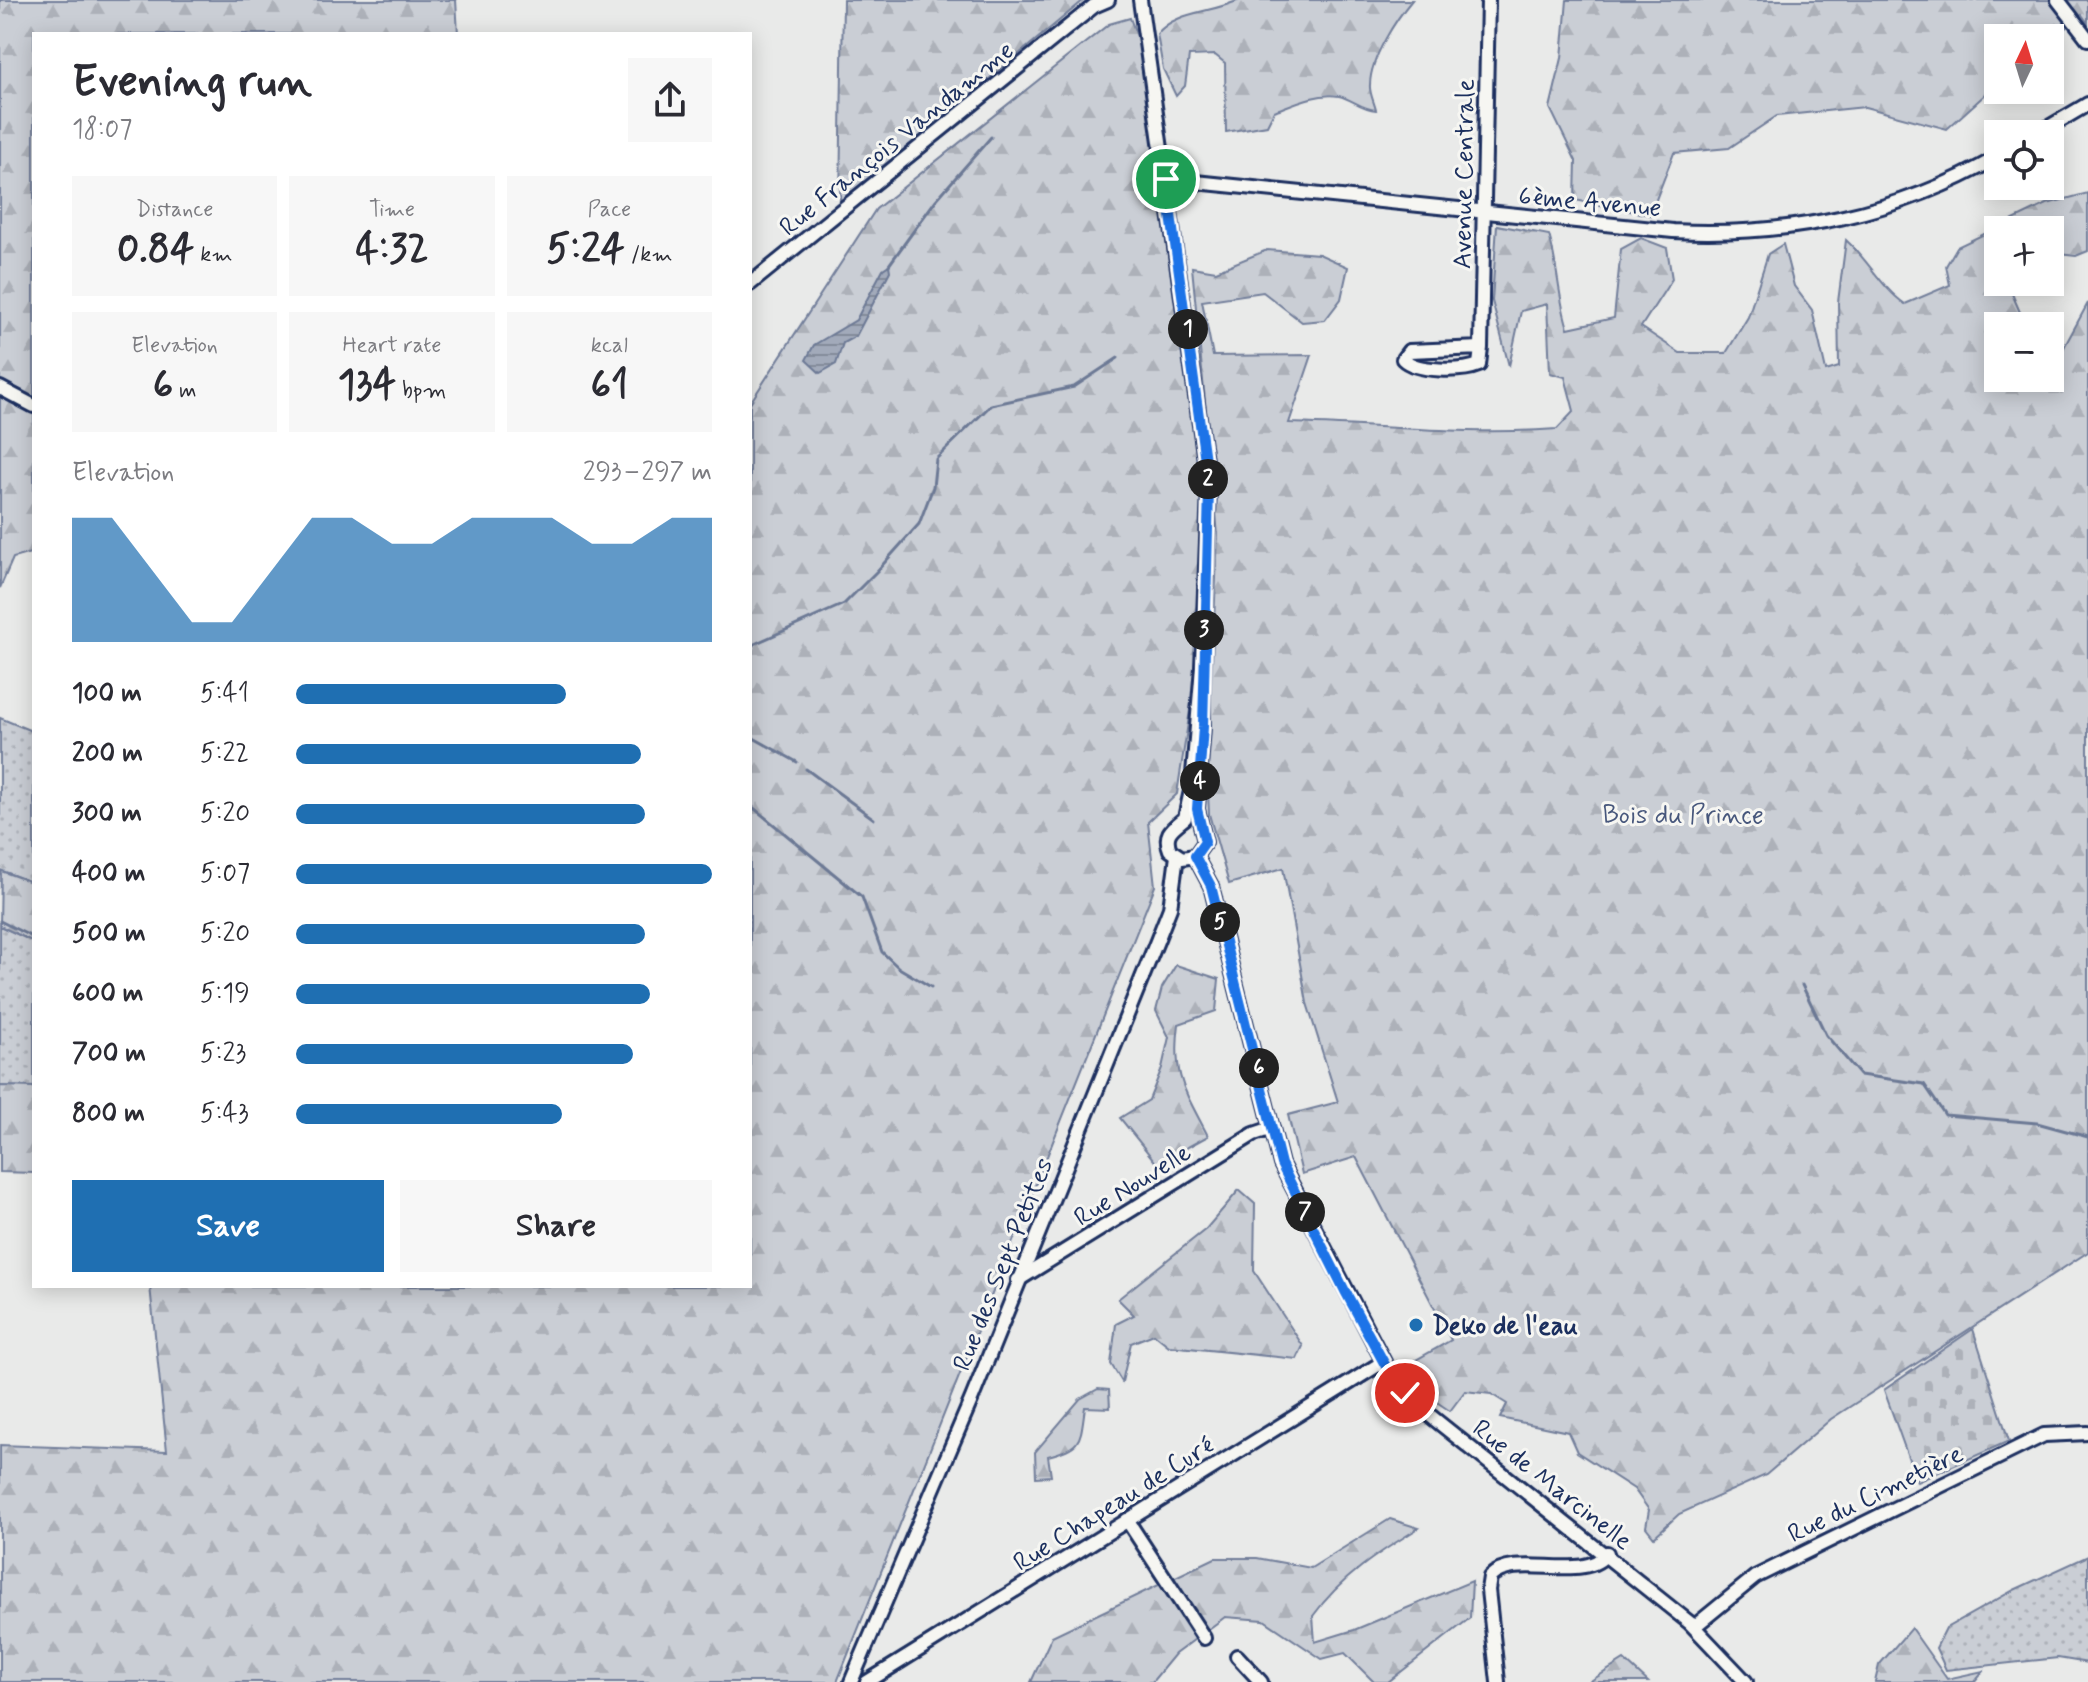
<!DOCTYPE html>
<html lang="en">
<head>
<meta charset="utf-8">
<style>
	body { margin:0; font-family:Mynerve,sans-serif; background:#f7f7f7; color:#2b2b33; height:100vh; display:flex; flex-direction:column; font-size:30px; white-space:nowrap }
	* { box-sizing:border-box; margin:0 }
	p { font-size:26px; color:#7c7c81 }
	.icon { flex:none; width:44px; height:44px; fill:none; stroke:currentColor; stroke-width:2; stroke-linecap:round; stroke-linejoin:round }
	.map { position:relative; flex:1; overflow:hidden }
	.side { position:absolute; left:32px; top:32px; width:720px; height:1256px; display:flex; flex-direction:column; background:#fff; border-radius:0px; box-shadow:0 4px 20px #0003 }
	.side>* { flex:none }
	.needle { width:52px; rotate:4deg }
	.controls { position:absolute; left:1984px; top:24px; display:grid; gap:16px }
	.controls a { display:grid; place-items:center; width:80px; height:80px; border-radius:0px; background:#fff; box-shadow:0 4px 20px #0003; font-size:40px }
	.pin { position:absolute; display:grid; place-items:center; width:68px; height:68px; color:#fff; margin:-34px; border:4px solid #fff; border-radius:50%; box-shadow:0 2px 8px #0007 }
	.km { position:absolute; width:40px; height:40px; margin:-20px; border-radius:50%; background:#222; color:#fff; font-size:22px; line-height:40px; text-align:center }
	.round { display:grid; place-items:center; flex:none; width:84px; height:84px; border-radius:0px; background:#f7f7f7 }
	.summary { display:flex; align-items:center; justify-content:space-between; height:136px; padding:0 40px }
	h1 { font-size:44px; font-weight:700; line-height:60px }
	.figures { display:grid; grid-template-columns:repeat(3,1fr); gap:12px; height:136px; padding:8px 40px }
	.figures div { display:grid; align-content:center; border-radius:0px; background:#f7f7f7; text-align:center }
	.figures b { font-size:40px; font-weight:700 }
	.figures small { font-size:22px; font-weight:400 }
	.figures p { font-size:22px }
	.chart { height:224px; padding:16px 40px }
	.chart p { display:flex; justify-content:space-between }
	.chart svg { width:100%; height:144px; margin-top:8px; fill:#1f6fb2; opacity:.7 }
	.cta { display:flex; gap:16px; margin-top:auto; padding:16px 40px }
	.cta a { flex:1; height:92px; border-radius:0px; background:#1f6fb2; color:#fff; font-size:32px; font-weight:700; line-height:92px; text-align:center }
	.cta a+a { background:#f7f7f7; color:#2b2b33 }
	ul { padding:0 40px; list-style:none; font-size:26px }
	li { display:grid; grid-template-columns:128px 96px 1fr; align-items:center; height:60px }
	li i { height:20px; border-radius:10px; background:#1f6fb2 }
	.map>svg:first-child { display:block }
</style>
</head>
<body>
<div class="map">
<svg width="2088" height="1682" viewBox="0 0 2088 1682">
	<defs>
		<pattern id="grass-dots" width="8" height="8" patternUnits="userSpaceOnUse" patternTransform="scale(2)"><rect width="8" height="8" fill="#caced5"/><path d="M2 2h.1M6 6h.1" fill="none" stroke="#adb1b9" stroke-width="1.8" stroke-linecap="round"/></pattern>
		<pattern id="forest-firs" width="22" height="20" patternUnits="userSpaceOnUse" patternTransform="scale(2)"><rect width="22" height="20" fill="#caced5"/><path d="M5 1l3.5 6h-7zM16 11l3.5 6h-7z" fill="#adb1b9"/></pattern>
		<pattern id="cemetery-stones" width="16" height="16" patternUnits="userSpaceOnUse" patternTransform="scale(2)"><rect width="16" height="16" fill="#caced5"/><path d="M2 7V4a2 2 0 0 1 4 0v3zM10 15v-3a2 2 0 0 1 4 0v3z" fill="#adb1b9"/></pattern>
		<pattern id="water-rules" width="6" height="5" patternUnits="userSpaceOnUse" patternTransform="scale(2)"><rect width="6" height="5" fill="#a2aaba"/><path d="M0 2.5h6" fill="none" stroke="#838b9a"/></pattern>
	</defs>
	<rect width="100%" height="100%" fill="#e9eae9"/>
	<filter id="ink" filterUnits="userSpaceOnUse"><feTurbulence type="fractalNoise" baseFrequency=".0125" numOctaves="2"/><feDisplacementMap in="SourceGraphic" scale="16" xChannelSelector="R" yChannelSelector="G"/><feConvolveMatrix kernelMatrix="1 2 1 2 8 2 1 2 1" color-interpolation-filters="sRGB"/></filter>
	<g filter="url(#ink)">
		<g fill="url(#grass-dots)" stroke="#727e9a" stroke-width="2">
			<path d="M0 718 34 732V883L0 870Z"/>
			<path d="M0 926 34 942V1087L0 1086Z"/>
			<path d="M2088 1556V1663L2058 1658 1946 1670 1936 1648 1946 1628 2014 1590Z"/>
		</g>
		<g fill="url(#forest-firs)" stroke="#727e9a" stroke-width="2">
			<path d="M0 0H456L458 34H34V552L13 558 0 588Z"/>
			<path d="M843 0H1084L840 203Z"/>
			<path d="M1239 0H1412C1397 18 1370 58 1370 85 1369 92 1374 102 1376 110 1361 109 1352 99 1339 96 1318 92 1293 104 1274 111L1267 125 1226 132 1225 63 1215 55 1189 56 1185 86 1176 96 1163 69 1157 34C1175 11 1212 13 1239 0Z"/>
			<path d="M1567 0H2088V23L2082 15 2050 40 1998 38V83L1947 129 1865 107 1777 116 1729 148 1674 153 1650 215 1575 200 1576 161 1550 108 1562 58Z"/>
			<path d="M1130 18 1143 52 1204 480 1197 665 1177 794 1148 822 1155 886 837 1682H0V1445L167 1451 150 1286H750V403L876 209 1109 24Z"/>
			<path d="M2088 193V251L2076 256 2050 253V230H1998V282H2007L2026 326H1998V378H2050V353L2062 351 2088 303V1252L1831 1419 1766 1475 1679 1514 1654 1537 1646 1527 1649 1510 1634 1489 1577 1452 1568 1432 1500 1418 1507 1404 1491 1394 1465 1391 1450 1411 1425 1394 1409 1364 1451 1340 1356 1157 1302 1174 1288 1115 1338 1102 1307 1003 1283 868 1229 884 1209 814 1207 771 1218 535 1192 267 1216 271 1267 250 1319 254 1348 267 1341 299 1325 320 1302 322 1263 292 1202 301 1213 356 1312 355 1289 423C1379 425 1467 436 1557 429L1574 411 1565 377 1550 373 1547 304 1521 311 1509 366 1492 301 1497 225 1549 235C1558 266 1558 297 1568 328L1614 318 1621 249 1641 238 1667 248 1672 279 1641 327 1680 353H1726L1748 317 1768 254 1783 244 1794 286 1812 310 1826 371 1839 367 1838 302 1846 240C1868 260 1882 288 1905 304L1950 285 1946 266 1957 247 2047 204Z"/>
			<path d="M1 871 34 883V942L0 926Z"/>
			<path d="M1176 965 1219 979 1216 1011 1179 1024C1172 1076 1185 1091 1208 1136L1157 1164 1120 1118 1149 1100 1162 1068 1169 1037 1156 1011 1162 988Z"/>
			<path d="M0 1086 34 1087V1173L0 1172Z"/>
			<path d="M1239 1190 1255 1204 1254 1271 1303 1346 1297 1359 1169 1346 1154 1334 1131 1343 1122 1382 1111 1364 1116 1324 1134 1315 1118 1299 1206 1229Z"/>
			<path d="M1098 1389 1109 1390 1110 1408 1085 1407C1080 1441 1083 1447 1048 1456L1051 1476 1036 1477 1035 1452 1080 1399Z"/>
			<path d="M1390 1519 1419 1528C1378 1553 1341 1577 1313 1616L1315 1642 1354 1630 1472 1581 1470 1618 1388 1682H1374L1345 1653 1322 1659 1264 1620 1225 1617 1175 1654 1152 1682H1031L1052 1636 1215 1558H1257L1311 1568Z"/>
			<path d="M1911 1628 1947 1679 1983 1671 1974 1682H1875L1879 1665Z"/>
			<path d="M1624 1660 1648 1682H1589Z"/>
		</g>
		<path fill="url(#cemetery-stones)" stroke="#727e9a" stroke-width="2" d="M1973 1329 2009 1441 1917 1482 1884 1390Z"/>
		<path fill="url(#water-rules)" stroke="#6c7995" stroke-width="2" d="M889 265 890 271 856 336 843 343 836 364 820 373 806 360 814 345 856 320 883 269Z"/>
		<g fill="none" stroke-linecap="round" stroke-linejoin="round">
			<g stroke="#6c7995" stroke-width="3">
				<path d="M889 265 936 200 991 137"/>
				<path d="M750 646 844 604 877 571 919 524 933 487 936 459 991 405 1074 387 1118 358"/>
				<path d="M750 736 797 762"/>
				<path d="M806 769 874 819"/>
				<path d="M750 805 862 897 882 952 899 968 931 987"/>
				<path d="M0 921 34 938"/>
				<path d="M1802 985 1826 1035 1860 1075 1924 1084 1945 1115 2037 1123 2088 1137"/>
			</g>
			<defs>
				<g id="minor">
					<path d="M1140 0 1209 489 1202 667 1192 786 1185 818C1173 828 1163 833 1170 850L1182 858 1195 856 1205 842 1197 809 1203 727 1202 667"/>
					<path d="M2058 0 2088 39"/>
					<path d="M2037 134 2088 104"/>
					<path d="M1166 179 1673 231C1787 237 1899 214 1998 157"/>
					<path d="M750 284 1094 6 1108 0"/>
					<path d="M1481 348 1409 351 1403 359C1416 372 1462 372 1479 365L1481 348 1488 0"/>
					<path d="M0 388 34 406"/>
					<path d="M1195 856 1211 886 1281 1164 1387 1368 1418 1406 1690 1623 1746 1682"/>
					<path d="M1018 1280 1254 1134 1272 1128"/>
					<path d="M1127 1520 1204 1638"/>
					<path d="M1695 1626 1755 1577 2044 1435 2088 1433"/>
					<path d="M1237 1656 1261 1682"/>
					<path d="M851 1682 972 1398 1157 941 1170 908 1177 856"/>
					<path d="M867 1682 1383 1362"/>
					<path d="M1498 1682 1488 1590 1490 1577C1516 1551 1585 1584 1607 1553"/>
				</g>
			</defs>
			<use href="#minor" stroke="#1b2f5e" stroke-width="18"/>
			<use href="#minor" stroke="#f6f6f2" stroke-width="12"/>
		</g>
	</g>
	<g fill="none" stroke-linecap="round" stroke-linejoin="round" filter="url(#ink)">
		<defs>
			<path id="route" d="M1166 179 1209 489 1203 727 1197 809 1205 842 1195 856 1211 886 1281 1164 1345 1291 1389 1372 1405 1393"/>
		</defs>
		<use href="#route" stroke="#fff" stroke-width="16"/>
		<use href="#route" stroke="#1a73e8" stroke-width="10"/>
	</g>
	<circle fill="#1f6fb2" stroke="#f6f6f2" stroke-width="3" cx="1416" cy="1325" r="8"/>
	<g text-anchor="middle" stroke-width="6" stroke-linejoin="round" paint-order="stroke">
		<g font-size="26" fill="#1b2f5e" stroke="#f6f6f2">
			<text transform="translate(896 138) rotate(-39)" y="9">Rue François Vandamme</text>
			<text transform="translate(1463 174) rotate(-89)" y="9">Avenue Centrale</text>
			<text transform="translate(1590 201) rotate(5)" y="9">6ème Avenue</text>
			<text transform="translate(1132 1184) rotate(-32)" y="9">Rue Nouvelle</text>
			<text transform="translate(1002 1264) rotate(-68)" y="9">Rue des Sept Petites</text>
			<text transform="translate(1553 1484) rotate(38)" y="9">Rue de Marcinelle</text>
			<text transform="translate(1875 1493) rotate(-26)" y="9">Rue du Cimetière</text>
			<text transform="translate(1113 1503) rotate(-32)" y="9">Rue Chapeau de Curé</text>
		</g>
		<g font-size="26" fill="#47577c" stroke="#f6f6f2">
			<text x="1683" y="823">Bois du Prince</text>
		</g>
		<g font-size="26" font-weight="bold" fill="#1b2f5e" stroke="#f6f6f2" text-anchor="start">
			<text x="1432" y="1334">Deko de l'eau</text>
		</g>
	</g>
</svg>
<div class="controls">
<a><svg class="needle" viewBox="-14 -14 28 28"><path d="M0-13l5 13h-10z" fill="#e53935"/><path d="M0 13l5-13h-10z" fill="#7c7c81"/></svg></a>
<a><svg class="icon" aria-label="locate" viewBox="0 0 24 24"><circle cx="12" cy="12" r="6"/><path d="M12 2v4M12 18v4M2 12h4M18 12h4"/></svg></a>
<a>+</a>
<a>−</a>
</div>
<div class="pin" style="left:1166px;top:179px;background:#1e9e55"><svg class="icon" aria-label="arrive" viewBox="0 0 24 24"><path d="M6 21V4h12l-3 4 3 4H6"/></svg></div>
<div class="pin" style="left:1405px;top:1393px;background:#d93025"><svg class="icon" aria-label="check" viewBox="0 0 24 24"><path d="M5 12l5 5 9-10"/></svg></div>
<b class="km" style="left:1188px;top:329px">1</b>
<b class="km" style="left:1208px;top:479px">2</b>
<b class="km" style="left:1204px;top:630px">3</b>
<b class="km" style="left:1200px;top:781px">4</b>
<b class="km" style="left:1220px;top:922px">5</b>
<b class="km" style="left:1259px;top:1068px">6</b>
<b class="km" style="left:1305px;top:1212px">7</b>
<section class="side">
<div class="summary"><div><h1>Evening run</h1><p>18:07</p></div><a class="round"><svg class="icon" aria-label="share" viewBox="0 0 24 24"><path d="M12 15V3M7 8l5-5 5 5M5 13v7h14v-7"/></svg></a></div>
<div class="figures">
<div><p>Distance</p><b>0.84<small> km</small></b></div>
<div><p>Time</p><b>4:32</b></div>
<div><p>Pace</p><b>5:24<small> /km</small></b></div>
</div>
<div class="figures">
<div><p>Elevation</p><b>6<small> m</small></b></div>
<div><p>Heart rate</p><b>134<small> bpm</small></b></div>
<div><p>kcal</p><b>61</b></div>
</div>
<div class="chart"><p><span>Elevation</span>293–297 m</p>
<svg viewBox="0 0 160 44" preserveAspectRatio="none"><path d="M0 44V6L10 6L20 22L30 38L40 38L50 22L60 6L70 6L80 14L90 14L100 6L110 6L120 6L130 14L140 14L150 6L160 6V44z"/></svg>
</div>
<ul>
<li><b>100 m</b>5:41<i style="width:65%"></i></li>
<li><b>200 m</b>5:22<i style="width:83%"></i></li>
<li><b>300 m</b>5:20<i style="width:84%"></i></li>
<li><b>400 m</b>5:07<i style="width:100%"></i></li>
<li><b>500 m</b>5:20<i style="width:84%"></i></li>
<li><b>600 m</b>5:19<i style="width:85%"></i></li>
<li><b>700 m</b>5:23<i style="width:81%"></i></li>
<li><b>800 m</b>5:43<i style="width:64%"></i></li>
</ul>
<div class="cta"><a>Save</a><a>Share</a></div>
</section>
</div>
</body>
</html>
